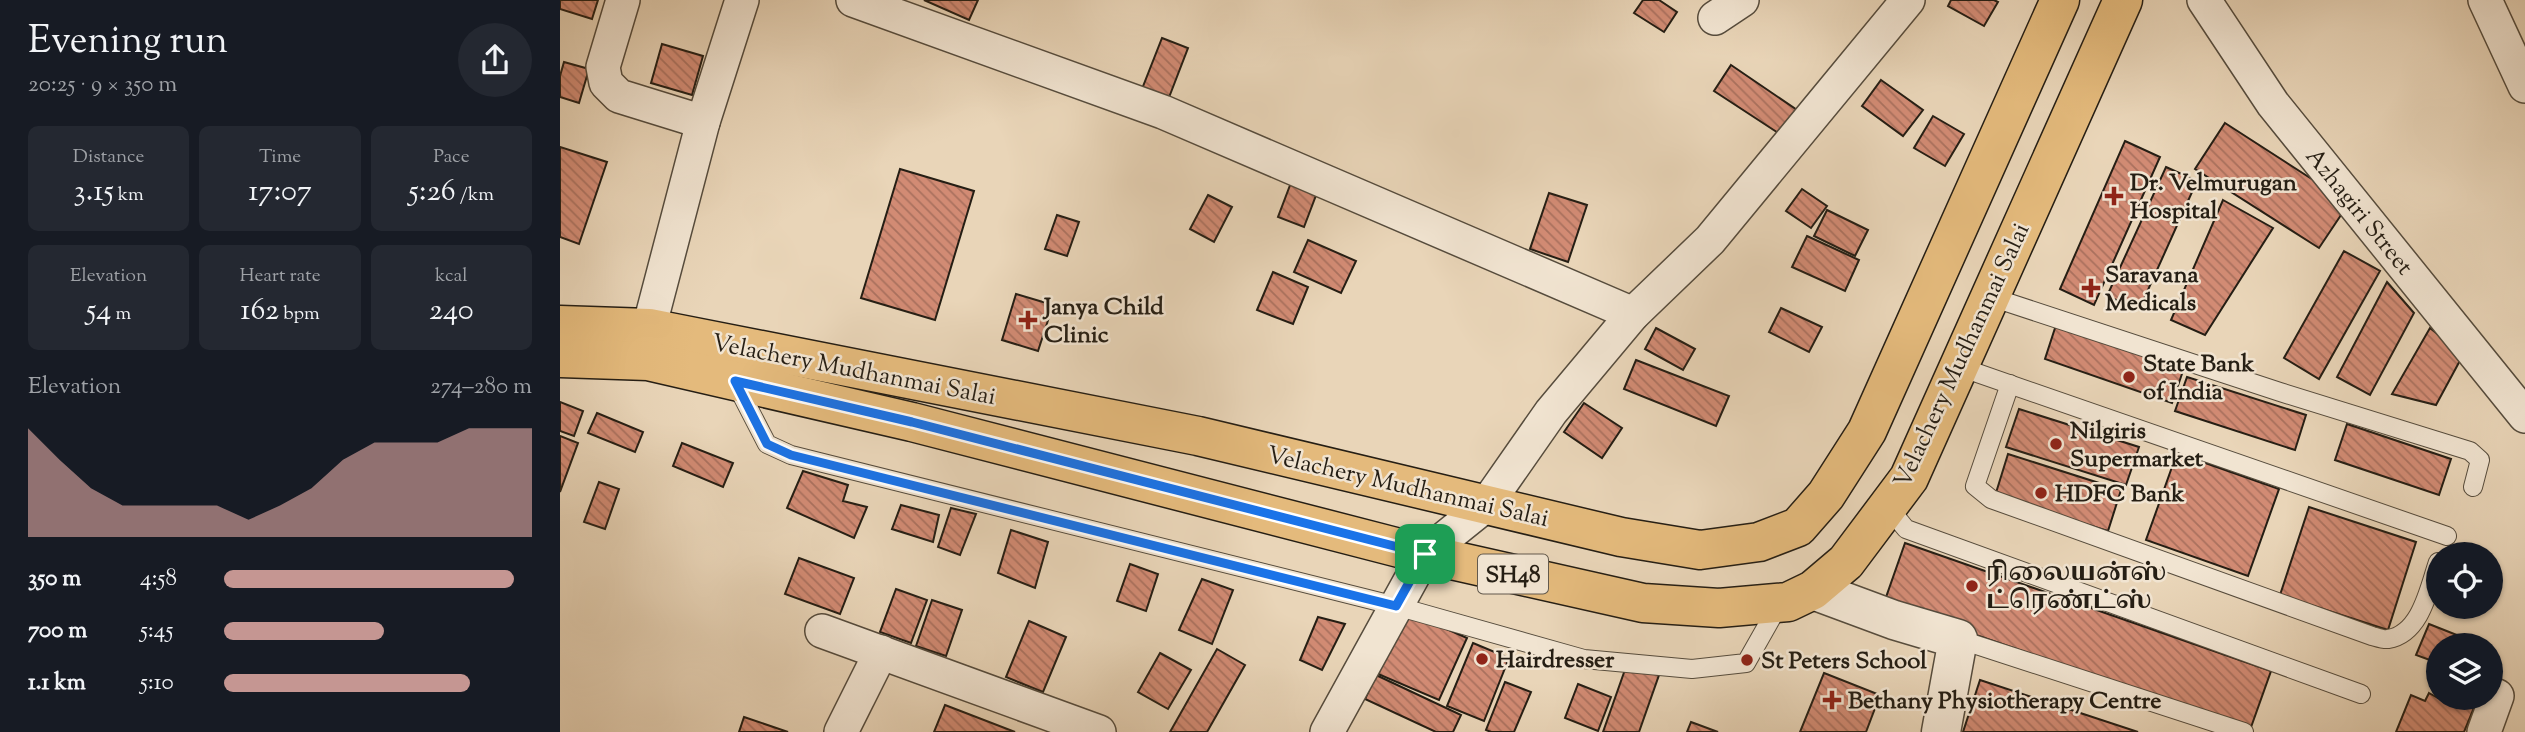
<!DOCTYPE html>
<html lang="en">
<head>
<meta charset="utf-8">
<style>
	body { margin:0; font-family:"Sorts Mill Goudy","Noto Serif Tamil",serif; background:#242831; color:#f1f3f6; height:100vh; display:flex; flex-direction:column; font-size:26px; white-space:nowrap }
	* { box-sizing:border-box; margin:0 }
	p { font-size:23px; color:#9ea1a6 }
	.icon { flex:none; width:38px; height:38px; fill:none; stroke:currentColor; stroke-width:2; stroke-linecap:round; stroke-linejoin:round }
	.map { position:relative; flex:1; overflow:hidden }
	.sheet { display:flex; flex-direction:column; background:#171b24; width:560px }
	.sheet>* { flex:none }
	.buttons { position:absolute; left:1866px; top:542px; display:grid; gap:14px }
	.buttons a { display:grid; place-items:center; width:77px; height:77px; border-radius:50%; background:#171b24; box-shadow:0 2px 5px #0004; font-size:35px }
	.pin { position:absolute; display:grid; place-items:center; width:60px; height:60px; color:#fff; margin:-30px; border-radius:14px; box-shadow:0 4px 10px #0006 }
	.round { display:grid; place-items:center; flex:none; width:74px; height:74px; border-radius:37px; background:#242831 }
	.headline { display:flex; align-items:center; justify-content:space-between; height:119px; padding:0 28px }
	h1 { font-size:38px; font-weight:600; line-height:52px }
	.figures { display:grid; grid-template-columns:repeat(3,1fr); gap:10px; height:119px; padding:7px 28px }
	.figures div { display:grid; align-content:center; border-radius:10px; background:#242831; text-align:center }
	.figures b { font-size:30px; font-weight:600 }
	.figures small { font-size:19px; font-weight:400 }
	.figures p { font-size:19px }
	.chart { height:196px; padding:14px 28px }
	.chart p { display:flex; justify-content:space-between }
	.chart svg { width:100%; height:126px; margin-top:7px; fill:#c59692; opacity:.7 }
	ul { padding:0 28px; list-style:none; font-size:23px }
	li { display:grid; grid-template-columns:112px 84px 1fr; align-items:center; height:52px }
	li i { height:18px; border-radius:9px; background:#c59692 }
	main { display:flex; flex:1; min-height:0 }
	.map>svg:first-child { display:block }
</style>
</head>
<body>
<main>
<section class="sheet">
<div class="headline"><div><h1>Evening run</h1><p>20:25 · 9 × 350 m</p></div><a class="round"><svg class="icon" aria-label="share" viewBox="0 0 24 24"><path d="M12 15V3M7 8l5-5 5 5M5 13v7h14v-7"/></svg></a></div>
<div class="figures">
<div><p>Distance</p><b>3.15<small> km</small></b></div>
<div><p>Time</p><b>17:07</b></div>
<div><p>Pace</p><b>5:26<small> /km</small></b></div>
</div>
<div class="figures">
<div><p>Elevation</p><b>54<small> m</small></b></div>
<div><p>Heart rate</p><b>162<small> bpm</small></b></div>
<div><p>kcal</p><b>240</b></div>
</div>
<div class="chart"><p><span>Elevation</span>274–280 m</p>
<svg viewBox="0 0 160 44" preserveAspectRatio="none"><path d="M0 44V6L10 17L20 27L30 33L40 33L50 33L60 33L70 38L80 33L90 27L100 17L110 11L120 11L130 11L140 6L150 6L160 6V44z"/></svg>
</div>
<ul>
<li><b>350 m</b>4:58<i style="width:94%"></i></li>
<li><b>700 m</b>5:45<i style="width:52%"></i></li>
<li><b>1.1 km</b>5:10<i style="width:80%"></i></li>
</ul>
</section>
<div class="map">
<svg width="1965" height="732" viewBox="0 0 1965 732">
	<defs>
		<pattern id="building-back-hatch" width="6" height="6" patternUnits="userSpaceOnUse" patternTransform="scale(1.75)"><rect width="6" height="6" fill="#d28b74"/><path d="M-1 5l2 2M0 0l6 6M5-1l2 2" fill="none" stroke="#aa715e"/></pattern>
	</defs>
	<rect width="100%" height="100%" fill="#e9d5b8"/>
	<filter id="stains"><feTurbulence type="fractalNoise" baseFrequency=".00286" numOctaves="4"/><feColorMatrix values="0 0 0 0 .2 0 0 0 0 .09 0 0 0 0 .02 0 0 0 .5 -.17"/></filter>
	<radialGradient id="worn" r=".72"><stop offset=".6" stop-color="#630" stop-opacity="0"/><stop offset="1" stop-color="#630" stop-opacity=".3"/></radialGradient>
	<g fill="url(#building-back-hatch)" stroke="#251e14" stroke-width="2">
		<path d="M0 0H38L32 19 0 9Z"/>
		<path d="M364 0H418L409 20Z"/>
		<path d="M1083 0H1099L1117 12 1104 32 1074 13Z"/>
		<path d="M1391 0H1434L1438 2 1424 26 1388 6Z"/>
		<path d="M602 38 628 48 608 100 582 89Z"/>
		<path d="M102 44 143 56 132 95 91 83Z"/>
		<path d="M4 62 29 69 19 103 0 97V76Z"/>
		<path d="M1171 65 1243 114 1226 138 1154 91Z"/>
		<path d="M1321 80 1363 110 1343 136 1302 106Z"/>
		<path d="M1373 116 1404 134 1385 166 1354 148Z"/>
		<path d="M1665 123 1789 203 1759 248 1635 169Z"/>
		<path d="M1565 141 1600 157 1534 305 1500 289Z"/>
		<path d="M0 147 47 162 19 244 0 237Z"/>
		<path d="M1606 167 1637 181 1579 310 1547 296Z"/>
		<path d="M340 169 414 191 375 320 301 298Z"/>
		<path d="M732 180 758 190 744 227 718 217Z"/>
		<path d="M1242 189 1267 206 1251 228 1226 211Z"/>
		<path d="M989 193 1027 205 1008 262 970 249Z"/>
		<path d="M648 195 672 207 654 242 630 229Z"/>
		<path d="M1663 200 1713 228 1645 335 1611 320Z"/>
		<path d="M1267 210 1308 230 1295 256 1254 236Z"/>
		<path d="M497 215 519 222 507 256 485 249Z"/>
		<path d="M1247 236 1299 260 1285 291 1232 267Z"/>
		<path d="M748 240 796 261 781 293 734 272Z"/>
		<path d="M1784 251 1820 271 1759 379 1724 358Z"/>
		<path d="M713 272 748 287 733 324 697 310Z"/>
		<path d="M1827 282 1854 313 1810 395 1777 377Z"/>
		<path d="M456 294 493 305 478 351 442 340Z"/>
		<path d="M1221 308 1262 327 1249 352 1209 332Z"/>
		<path d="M1496 325 1624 368 1612 403 1485 359Z"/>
		<path d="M1096 328 1135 349 1123 370 1085 349Z"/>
		<path d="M1870 328 1903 355 1876 405 1832 394Z"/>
		<path d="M1076 360 1169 396 1156 426 1064 389Z"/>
		<path d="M1627 377 1746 415 1735 450 1615 411Z"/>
		<path d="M0 402 23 411 14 436 0 431Z"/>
		<path d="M1024 403 1062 428 1042 458 1004 432Z"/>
		<path d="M1459 409 1579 447 1566 485 1446 447Z"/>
		<path d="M37 413 83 432 75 452 28 433Z"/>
		<path d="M1787 424 1891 459 1879 495 1775 460Z"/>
		<path d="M0 436 18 443 0 492Z"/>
		<path d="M122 443 173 463 163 487 113 466Z"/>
		<path d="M1617 453 1719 489 1688 576 1586 540Z"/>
		<path d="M1448 454 1561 490 1548 531 1435 496Z"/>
		<path d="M243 471 288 485 283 501 307 507 294 538 227 508Z"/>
		<path d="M39 482 59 489 45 529 24 522Z"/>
		<path d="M341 505 379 515 373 542 332 529Z"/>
		<path d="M1749 507 1856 542 1828 630 1720 595Z"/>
		<path d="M391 508 416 514 400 555 378 547Z"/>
		<path d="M451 530 488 542 475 588 438 573Z"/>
		<path d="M1345 543 1711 671 1690 730 1324 603Z"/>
		<path d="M239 558 294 578 280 614 225 594Z"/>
		<path d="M570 564 598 574 586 611 557 601Z"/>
		<path d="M642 579 673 590 652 644 619 630Z"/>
		<path d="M336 589 367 600 351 643 320 632Z"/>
		<path d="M372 600 402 610 386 656 356 646Z"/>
		<path d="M846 611 907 638 879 700 818 674Z"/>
		<path d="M758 617 785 624 762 670 740 660Z"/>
		<path d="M469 621 506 637 483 692 446 677Z"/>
		<path d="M1869 624 1922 645V646H1878V663L1856 655Z"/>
		<path d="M913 643 949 658 924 721 887 706Z"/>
		<path d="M657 649 685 665 647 732H610Z"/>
		<path d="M600 653 631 670 608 709 578 692Z"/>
		<path d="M1067 664 1099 675 1079 732H1043Z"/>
		<path d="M1264 673 1320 695 1306 732H1240Z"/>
		<path d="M816 675 901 715 893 732H876L805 699Z"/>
		<path d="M1420 680 1578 732H1403Z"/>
		<path d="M945 682 971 692 954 732H931L926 730Z"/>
		<path d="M1018 684 1051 697 1038 731 1005 718Z"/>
		<path d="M1869 693 1878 698H1918L1904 732H1836L1851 695 1865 701Z"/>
		<path d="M385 705 455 732H374Z"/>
		<path d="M184 717 228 732H179Z"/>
		<path d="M1131 722 1158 732H1127Z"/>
	</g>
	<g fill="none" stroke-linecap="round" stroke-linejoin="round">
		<defs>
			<g id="service">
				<path d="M1431 297 1720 392 1910 451 1920 460 1913 487"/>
				<path d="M1397 366 1887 536"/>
				<path d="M176 384 207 444 231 455 836 606 1024 659 1132 669 1186 663 1220 603"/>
				<path d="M1450 384 1415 486 1431 499 1812 636C1816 637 1824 640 1828 639 1861 634 1869 588 1878 562"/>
				<path d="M1330 503 1337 518 1346 529 1801 694"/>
				<path d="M1398 639 1684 732"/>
			</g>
			<g id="minor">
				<path d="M63 0 43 67 46 83 59 96 143 122"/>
				<path d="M293 0 603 112 1073 314"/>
				<path d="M1644 0 1713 104 1965 416"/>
				<path d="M1925 0 1965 86"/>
				<path d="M1155 18 1182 0"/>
				<path d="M89 328 143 122 182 0"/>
				<path d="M262 631 539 732"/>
				<path d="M281 732 321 652"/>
				<path d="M767 732 865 554 926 505 991 412 1073 314 1150 240 1348 0"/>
				<path d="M1924 732 1937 696"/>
			</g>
			<path id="tertiary" d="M1253 590 1334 620 1398 639 1381 732"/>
			<g id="primary">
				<path d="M0 325 89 328 638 436 1061 537 1140 550 1199 542 1238 527 1266 495 1307 431 1500 0"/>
				<path d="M0 358 88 361 352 422 847 550 1083 603 1159 608 1228 602 1253 590 1286 562 1349 478 1563 0"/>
			</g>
		</defs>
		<use href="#service" stroke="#564c3d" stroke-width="20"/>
		<use href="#minor" stroke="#564c3d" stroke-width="36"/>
		<use href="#tertiary" stroke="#564c3d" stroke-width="41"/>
		<use href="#primary" stroke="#251e14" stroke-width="41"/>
		<use href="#service" stroke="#f1e4d1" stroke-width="18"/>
		<use href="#minor" stroke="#f1e4d1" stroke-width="33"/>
		<use href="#tertiary" stroke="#f1e4d1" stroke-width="38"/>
		<use href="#primary" stroke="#e4ba7c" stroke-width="38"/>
	</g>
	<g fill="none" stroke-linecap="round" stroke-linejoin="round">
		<defs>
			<path id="route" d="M175 381 352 422 865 554 836 606 231 455 207 444Z"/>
		</defs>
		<use href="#route" stroke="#fff" stroke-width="14"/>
		<use href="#route" stroke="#1a73e8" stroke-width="9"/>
	</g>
	<g fill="#8f2418" stroke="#f1e4d1" stroke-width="2.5">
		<path d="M1550.5 185.5h7v7h7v7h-7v7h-7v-7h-7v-7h7z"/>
		<path d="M1527.5 277.5h7v7h7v7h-7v7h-7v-7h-7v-7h7z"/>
		<path d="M464.5 309.5h7v7h7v7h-7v7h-7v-7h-7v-7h7z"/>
		<circle cx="1569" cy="377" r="7"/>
		<circle cx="1496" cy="444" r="7"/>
		<circle cx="1481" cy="493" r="7"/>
		<circle cx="1412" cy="586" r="7"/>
		<circle cx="922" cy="659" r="7"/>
		<circle cx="1187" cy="660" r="7"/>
		<path d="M1268.5 689.5h7v7h7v7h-7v7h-7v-7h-7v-7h7z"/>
	</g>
	<g text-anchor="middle" stroke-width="5" stroke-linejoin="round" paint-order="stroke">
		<rect fill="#f1e4d1" stroke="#62594d" stroke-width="2" x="918" y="554.5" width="70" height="39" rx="5"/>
		<g font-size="23" font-weight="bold" fill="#251e14">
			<text x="953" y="582">SH48</text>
		</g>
		<g font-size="24" font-weight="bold" fill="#251e14" stroke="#f1e4d1" text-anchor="start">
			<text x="1570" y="190">Dr. Velmurugan<tspan x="1570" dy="28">Hospital</tspan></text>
			<text x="1545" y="282">Saravana<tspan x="1545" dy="28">Medicals</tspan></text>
			<text x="484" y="314">Janya Child<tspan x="484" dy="28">Clinic</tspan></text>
			<text x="1583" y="371">State Bank<tspan x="1583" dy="28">of India</tspan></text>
			<text x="1510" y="438">Nilgiris<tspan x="1510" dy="28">Supermarket</tspan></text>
			<text x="1495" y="501">HDFC Bank</text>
			<text x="1426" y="580">ரிலையன்ஸ்<tspan x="1426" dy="28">ட்ரெண்ட்ஸ்</tspan></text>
			<text x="936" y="667">Hairdresser</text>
			<text x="1201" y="668">St Peters School</text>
			<text x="1288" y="708">Bethany Physiotherapy Centre</text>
		</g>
		<g font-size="24" fill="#251e14" stroke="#f1e4d1">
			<text transform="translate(1800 211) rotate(51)" y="8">Azhagiri Street</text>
			<text transform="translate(1401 355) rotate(-65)" y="8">Velachery Mudhanmai Salai</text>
			<text transform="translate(294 369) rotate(11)" y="8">Velachery Mudhanmai Salai</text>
			<text transform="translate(848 486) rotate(13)" y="8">Velachery Mudhanmai Salai</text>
		</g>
	</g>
	<rect width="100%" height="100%" filter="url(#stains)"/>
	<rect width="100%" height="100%" fill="url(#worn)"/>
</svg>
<div class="buttons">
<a><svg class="icon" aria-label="locate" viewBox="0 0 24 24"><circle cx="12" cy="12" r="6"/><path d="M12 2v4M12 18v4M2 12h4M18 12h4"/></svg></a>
<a><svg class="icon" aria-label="layers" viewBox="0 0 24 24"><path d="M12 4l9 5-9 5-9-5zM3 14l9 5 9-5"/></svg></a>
</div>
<div class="pin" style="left:865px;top:554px;background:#1e9e55"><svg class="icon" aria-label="arrive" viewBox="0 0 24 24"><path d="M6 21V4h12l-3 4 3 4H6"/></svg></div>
</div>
</main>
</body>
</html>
